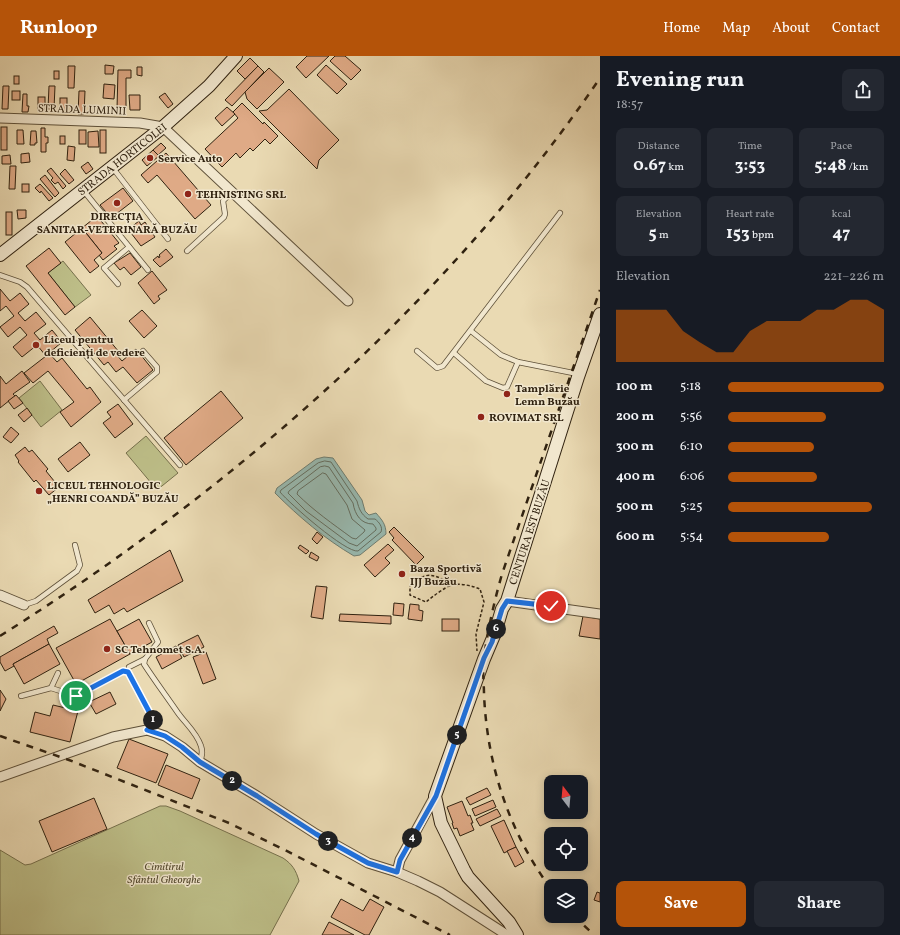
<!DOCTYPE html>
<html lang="en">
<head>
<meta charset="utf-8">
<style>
	body { margin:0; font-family:Vollkorn,serif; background:#242831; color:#f1f3f6; height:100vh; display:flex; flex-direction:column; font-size:15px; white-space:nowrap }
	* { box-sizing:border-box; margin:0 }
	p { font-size:13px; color:#9ea1a6 }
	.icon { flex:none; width:22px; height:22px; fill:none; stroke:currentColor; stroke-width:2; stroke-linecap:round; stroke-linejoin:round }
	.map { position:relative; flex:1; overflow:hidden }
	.panel { display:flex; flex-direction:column; background:#171b24; width:300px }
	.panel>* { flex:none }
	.needle { width:26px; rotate:344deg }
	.fabs { position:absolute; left:544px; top:719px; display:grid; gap:8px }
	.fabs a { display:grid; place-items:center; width:44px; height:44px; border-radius:8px; background:#171b24; box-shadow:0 2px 10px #0003; font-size:20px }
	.pin { position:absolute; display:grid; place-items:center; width:34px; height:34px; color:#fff; margin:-17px; border:2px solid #fff; border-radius:50%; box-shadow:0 1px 4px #0007 }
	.km { position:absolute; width:20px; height:20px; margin:-10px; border-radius:50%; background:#222; color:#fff; font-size:11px; line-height:20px; text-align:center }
	.round { display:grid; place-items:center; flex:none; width:42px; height:42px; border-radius:8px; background:#242831 }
	.summary { display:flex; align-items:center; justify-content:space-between; height:68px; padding:0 16px }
	h1 { font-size:22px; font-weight:700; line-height:30px }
	.stats { display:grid; grid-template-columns:repeat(3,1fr); gap:6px; height:68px; padding:4px 16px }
	.stats div { display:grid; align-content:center; border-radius:8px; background:#242831; text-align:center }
	.stats b { font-size:17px; font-weight:700 }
	.stats small { font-size:11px; font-weight:400 }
	.stats p { font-size:11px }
	.chart { height:112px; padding:8px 16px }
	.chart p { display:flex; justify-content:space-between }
	.chart svg { width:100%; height:72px; margin-top:4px; fill:#b45309; opacity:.7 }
	.button { display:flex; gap:8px; margin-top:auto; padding:8px 16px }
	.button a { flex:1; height:46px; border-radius:8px; background:#b45309; color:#fff; font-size:16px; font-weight:700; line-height:46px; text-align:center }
	.button a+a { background:#242831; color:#f1f3f6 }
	ul { padding:0 16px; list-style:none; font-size:13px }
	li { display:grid; grid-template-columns:64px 48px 1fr; align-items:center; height:30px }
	li i { height:10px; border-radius:5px; background:#b45309 }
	header { display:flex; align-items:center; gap:24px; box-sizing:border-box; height:56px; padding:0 20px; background:#b45309; color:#fff }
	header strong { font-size:19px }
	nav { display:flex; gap:22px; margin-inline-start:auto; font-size:14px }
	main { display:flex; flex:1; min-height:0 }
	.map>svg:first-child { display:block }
</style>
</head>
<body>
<header>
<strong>Runloop</strong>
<nav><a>Home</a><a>Map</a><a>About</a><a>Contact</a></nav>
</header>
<main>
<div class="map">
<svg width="600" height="879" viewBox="0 0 600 879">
	<rect width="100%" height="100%" fill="#eadab3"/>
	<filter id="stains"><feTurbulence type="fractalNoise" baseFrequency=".005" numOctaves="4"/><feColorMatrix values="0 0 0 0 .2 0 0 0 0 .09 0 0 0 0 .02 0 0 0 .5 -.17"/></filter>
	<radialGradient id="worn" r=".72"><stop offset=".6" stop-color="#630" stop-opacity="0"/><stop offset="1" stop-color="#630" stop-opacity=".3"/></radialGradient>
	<g fill="#bdbe88" stroke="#76704c">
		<path d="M63 205 91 239 75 251 48 217Z"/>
		<path d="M40 325 62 354 41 371 19 342Z"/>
		<path d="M146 380 178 417 157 434 126 397Z"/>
		<path d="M160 750H166L180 755 283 802C292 808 296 814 299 825L270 879H0V794L25 809 31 808Z"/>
	</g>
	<path fill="#98bab1" stroke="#6e7d71" d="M324 401 333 402 362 444 365 455 369 459 376 457C382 464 386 468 386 478L360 499 354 500C325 483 299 461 275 437L277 432 316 403Z"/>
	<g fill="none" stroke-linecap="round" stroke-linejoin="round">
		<g stroke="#646e60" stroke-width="1">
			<path d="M325 405 331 406 357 445C359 453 361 458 368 463H375C379 466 383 471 381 476L358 495C346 497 290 448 280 436L281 434 318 407Z"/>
			<path d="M325 410 329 411 353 447C355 459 361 468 373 468L376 472V474L357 490 349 487 306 455 288 437 289 435 320 411Z"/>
			<path d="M323 417 326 418 347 449 352 463 365 474 364 476 356 483 352 482C333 468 314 455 297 438L298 435Z"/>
		</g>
	</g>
	<g fill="#dfaa86" stroke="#302210">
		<path d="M307 0H329L306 22 296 11Z"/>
		<path d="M335 0H345L361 14 351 24 330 5Z"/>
		<path d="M250 2 258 10 245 23 237 15Z"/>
		<path d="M105 9 114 10 113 18H105Z"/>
		<path d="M326 9 347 28 337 38 317 19Z"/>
		<path d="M68 10H75L74 32H68Z"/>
		<path d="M258 10 264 16 232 50 225 44Z"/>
		<path d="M137 11H142V20L137 19Z"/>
		<path d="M269 12 284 26 257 53 247 43 245 36Z"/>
		<path d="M118 14H131V22H126V53H117Z"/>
		<rect x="54" y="15" width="5" height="8"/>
		<rect x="14" y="20" width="5" height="8"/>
		<path d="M104 28 115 29 114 43 103 42Z"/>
		<path d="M3 30H9L8 53H2Z"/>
		<path d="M49 30H55L54 53H48Z"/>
		<path d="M289 33 339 84 319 104 317 113 259 55 267 54Z"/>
		<rect x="12" y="35" width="8" height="9"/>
		<path d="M79 35H85L84 58H78Z"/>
		<path d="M165 37 173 48 168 52 159 41Z"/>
		<path d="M23 38H27V50H29L28 56H22Z"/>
		<path d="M129 39H140V54H130Z"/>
		<rect x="38" y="41" width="7" height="14"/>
		<rect x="60" y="42" width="7" height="14"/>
		<path d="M242 47 263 68 264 66 278 80 270 88 265 83 253 95 250 92 240 102 236 97 222 111 205 93 238 62 233 56Z"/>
		<path d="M227 51 235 58 222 70 215 62Z"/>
		<rect x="1" y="71" width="6" height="23"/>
		<path d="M41 72H45V81H48V87H46V96H41Z"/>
		<path d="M17 74H23L24 88H17Z"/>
		<rect x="79" y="74" width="7" height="14"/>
		<rect x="100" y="74" width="6" height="23"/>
		<path d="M31 75H36L37 87H35V89H30Z"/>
		<path d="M98 75 99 91H88V76Z"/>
		<rect x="60" y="80" width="5" height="8"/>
		<path d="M161 87 166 92 158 99 153 94Z"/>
		<path d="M68 90 75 91 74 105 67 104Z"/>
		<path d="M153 94 159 100 147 110 142 104Z"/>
		<path d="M29 97 30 106 21 107V98Z"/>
		<path d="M166 97 211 149 195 163 157 119 148 127 141 119Z"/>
		<path d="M10 99 11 108H2V100Z"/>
		<path d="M88 106 93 113 86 118 81 111Z"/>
		<path d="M10 110H16L15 133H9Z"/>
		<path d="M51 112 66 130 63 133 58 126 55 128 51 124 53 122 47 115Z"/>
		<path d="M65 113 74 124 69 128 60 118Z"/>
		<path d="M45 119 59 137 55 141 40 123Z"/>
		<rect x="22" y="128" width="7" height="8"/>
		<path d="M40 128 53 142 49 145 41 135 40 137 35 132Z"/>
		<path d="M123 132 133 145 111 162 100 149Z"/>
		<path d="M17 154H26V162L18 163Z"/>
		<rect x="6" y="156" width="6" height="23"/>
		<path d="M97 160 119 187 114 190 117 193 103 204 99 199 102 197 82 172Z"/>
		<path d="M139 165 141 169 145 166 155 181 141 190 131 177 133 176 130 172Z"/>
		<path d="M82 172 102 197 94 204 99 210 90 217 65 186Z"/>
		<path d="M49 192 61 207 48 217 75 251 65 259 26 210Z"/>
		<path d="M166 193 173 201 160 211 153 204 158 200 159 202 160 200 159 199Z"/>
		<path d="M130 197 141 211 131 219 124 211 120 214 114 207Z"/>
		<path d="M152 215 167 234 158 240 160 243 154 248 138 227Z"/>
		<path d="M0 233 10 245 20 237 29 248 18 257 25 265 36 256 46 268 34 277 40 284 52 274 62 286 49 297 57 306 62 302 87 333 90 331 101 346 71 371 60 356 74 346 48 315 33 327 24 317 46 300 37 289 22 301 13 291 27 279 20 271 8 281 0 271 14 260 6 250 0 255Z"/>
		<path d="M142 254 157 270 144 282 129 265Z"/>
		<path d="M90 261 119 296 116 298 122 305 136 293 153 314 137 327 123 311 116 316 108 306 104 309 75 274Z"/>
		<path d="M22 315 30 326 13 338 15 340 0 352V320L6 328Z"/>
		<path d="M221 335 243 362 186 409 164 382Z"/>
		<path d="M16 339 23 347 14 353 8 345Z"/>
		<path d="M118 348 133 368 115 382 103 367 111 361 107 356Z"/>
		<path d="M27 352 32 359 24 366 18 359Z"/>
		<path d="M11 371 19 378 11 387 3 381Z"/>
		<path d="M80 386 90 399 68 416 58 403Z"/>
		<path d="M25 391 29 396 32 394 48 413 46 415 59 431 49 439 36 424 34 426 18 406 19 405 15 399Z"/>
		<path d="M394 471 424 501 416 509 392 484 394 482 389 476Z"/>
		<path d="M317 476 323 481 317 488 312 483Z"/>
		<path d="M388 488 394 494 385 502 390 507 375 521 364 509Z"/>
		<path d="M300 489 309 495 306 498 298 492Z"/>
		<path d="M170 494 183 525 127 556 124 552 114 558 109 549 95 557 88 544Z"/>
		<path d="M311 496 319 501 317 505 309 501Z"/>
		<path d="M316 530 327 531 323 563 311 561Z"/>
		<path d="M394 547 404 548 403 560 393 559Z"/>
		<path d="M410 548 419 549V554L423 555 422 565 408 563Z"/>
		<path d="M340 558 391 560V568L339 565Z"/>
		<path d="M583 560 600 563V583L579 580Z"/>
		<path d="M110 563 130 598 76 628 56 592Z"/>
		<path d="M139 563 152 586 130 598 117 575Z"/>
		<rect x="442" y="563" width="17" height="12"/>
		<path d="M54 570 58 577 47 583 49 588 13 608 14 610 5 615 0 606V601Z"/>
		<path d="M198 579 204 591 184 601 178 589Z"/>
		<path d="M49 588 60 608 24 628 13 608Z"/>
		<path d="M176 590 182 602 162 613 156 601Z"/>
		<path d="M206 596 216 623 203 628 193 601Z"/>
		<path d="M0 634 6 643 0 655Z"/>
		<path d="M110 636 116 648 96 658 89 646Z"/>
		<path d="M53 649 78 655 70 686 30 676 35 656 50 660Z"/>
		<path d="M129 683 168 698 156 727 117 712Z"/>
		<path d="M166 709 200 723 192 743 158 729Z"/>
		<path d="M487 732 491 739 470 749 466 742Z"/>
		<path d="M94 742 107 773 52 796 39 765Z"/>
		<path d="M493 744 496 751 475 760 472 753Z"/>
		<path d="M462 745 468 760 470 759 473 767H471L474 774 460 780 457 772 454 773 452 767H453L447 751Z"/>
		<path d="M497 753 501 760 480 770 476 763Z"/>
		<path d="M504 764 516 791 504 797 491 770Z"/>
		<path d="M516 791 524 806 515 811 507 795Z"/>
		<path d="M597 836 600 837V846L594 844Z"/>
		<path d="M341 843 363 855 370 843 384 851 369 879H365L331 861Z"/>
		<path d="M329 866 354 879H322Z"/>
	</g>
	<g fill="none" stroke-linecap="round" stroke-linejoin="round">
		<defs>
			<g id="service">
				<path d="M112 111 168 183"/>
				<path d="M83 134 148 214"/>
				<path d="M187 195 224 161 225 158 223 145 232 136"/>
				<path d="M0 219 20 226 27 231 180 409"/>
				<path d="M118 228 104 212 129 191"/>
				<path d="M471 275 501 299 518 306 578 318"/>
				<path d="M417 295 437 312 443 310 560 157"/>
				<path d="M454 297 486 325 503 332 507 331 518 306"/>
				<path d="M124 344 157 316V311L143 295"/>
				<path d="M24 549 36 545 77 515 80 509 75 489"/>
				<path d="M145 603 144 608C155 625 167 641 178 657 186 668 197 677 201 690 203 696 202 700 200 706"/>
				<path d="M129 611 145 603 158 586 149 567"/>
				<path d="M51 632 58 617"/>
				<path d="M21 640 51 632 76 640 123 615 128 616 153 663 152 670 148 673"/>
			</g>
			<g id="minor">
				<path d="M0 62 140 67 163 71 348 245"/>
				<path d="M0 539 24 549"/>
				<path d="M507 545 600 558"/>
				<path d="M0 721 113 681 147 674 165 680 182 691 200 706 257 740 316 778 368 807 397 816 418 825 440 836 507 879"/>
				<path d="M397 816 400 804 435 740"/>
			</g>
			<g id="secondary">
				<path d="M0 199 163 71 209 30 236 0"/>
				<path d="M517 879 509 866 468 821 464 814 441 767 435 740 484 603 495 577 502 553 507 545 578 321 600 258"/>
			</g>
		</defs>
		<use href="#service" stroke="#5e5039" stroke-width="6"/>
		<use href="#minor" stroke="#5e5039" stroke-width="11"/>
		<use href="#secondary" stroke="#302210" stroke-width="14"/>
		<path stroke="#302210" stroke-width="1.5" stroke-dasharray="3 2" stroke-linecap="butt" d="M452 529C435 518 426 514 410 530V539L426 546C432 541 445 531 452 529 461 527 473 530 480 533L484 546 476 578 477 595"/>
		<use href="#service" stroke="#f1e7ce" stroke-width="4.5"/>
		<use href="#minor" stroke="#f1e7ce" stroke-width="9"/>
		<use href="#secondary" stroke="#f1e7ce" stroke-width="12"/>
		<g stroke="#302210" stroke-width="2.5" stroke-dasharray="7 7" stroke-linecap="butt">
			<path d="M0 580C230 435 446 248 600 22"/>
			<path d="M0 680 69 704 229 767 285 794 450 879"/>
			<path d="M551 833C509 776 487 709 484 638 484 627 482 612 484 601 488 573 494 546 502 518L600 234"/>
			<path d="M574 860 594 879"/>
		</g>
	</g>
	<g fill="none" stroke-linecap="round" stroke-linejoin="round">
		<defs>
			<path id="route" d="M76 640 123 615 128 616 153 663 152 670 147 674 165 680 182 691 200 706 257 740 316 778 368 807 397 816 400 804 436 740 484 602 492 586 502 553 507 545 551 550"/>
		</defs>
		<use href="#route" stroke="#fff" stroke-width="8"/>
		<use href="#route" stroke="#1a73e8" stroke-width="5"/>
	</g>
	<g fill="#8f2418" stroke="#f1e7ce" stroke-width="1.5">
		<circle cx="150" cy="102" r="4"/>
		<circle cx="188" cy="138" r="4"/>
		<circle cx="117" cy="147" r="4"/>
		<circle cx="36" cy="289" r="4"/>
		<circle cx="507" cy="338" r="4"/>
		<circle cx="481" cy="361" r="4"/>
		<circle cx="39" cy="435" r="4"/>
		<circle cx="402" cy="518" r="4"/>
		<circle cx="107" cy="593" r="4"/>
	</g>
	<g text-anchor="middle" stroke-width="3" stroke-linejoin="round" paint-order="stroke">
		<g font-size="11" fill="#302210" stroke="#f1e7ce">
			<text transform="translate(82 53) rotate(2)" y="4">STRADA LUMINII</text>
			<text transform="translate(122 103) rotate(-38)" y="4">STRADA HORTICOLEI</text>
			<text transform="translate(529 476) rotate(-72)" y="4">CENTURA EST BUZĂU</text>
		</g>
		<g font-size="11" font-weight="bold" fill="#302210" stroke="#f1e7ce" text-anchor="start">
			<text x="158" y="106">Service Auto</text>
			<text x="196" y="142">TEHNISTING SRL</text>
			<text x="117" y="164" text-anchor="middle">DIRECŢIA<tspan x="117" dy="13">SANITAR-VETERINARĂ BUZĂU</tspan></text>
			<text x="44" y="287">Liceul pentru<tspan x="44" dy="13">deficienți de vedere</tspan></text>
			<text x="515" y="336">Tamplărie<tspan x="515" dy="13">Lemn Buzău</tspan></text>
			<text x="489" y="365">ROVIMAT SRL</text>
			<text x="47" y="433">LICEUL TEHNOLOGIC<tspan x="47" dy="13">„HENRI COANDĂ” BUZĂU</tspan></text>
			<text x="410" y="516">Baza Sportivă<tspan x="410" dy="13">IJJ Buzău</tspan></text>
			<text x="115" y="597">SC Tehnomet S.A.</text>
		</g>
		<g font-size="11" font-style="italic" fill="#53492e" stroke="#f1e7ce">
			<text x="164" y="814">Cimitirul<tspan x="164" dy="13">Sfântul Gheorghe</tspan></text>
		</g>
	</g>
	<rect width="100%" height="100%" filter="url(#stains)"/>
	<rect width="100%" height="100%" fill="url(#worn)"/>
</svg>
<div class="fabs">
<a><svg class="needle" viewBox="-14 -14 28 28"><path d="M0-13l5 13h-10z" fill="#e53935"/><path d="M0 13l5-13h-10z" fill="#9ea1a6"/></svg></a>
<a><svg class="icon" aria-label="locate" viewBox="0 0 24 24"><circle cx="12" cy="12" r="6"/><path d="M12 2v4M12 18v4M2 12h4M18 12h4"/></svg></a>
<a><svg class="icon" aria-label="layers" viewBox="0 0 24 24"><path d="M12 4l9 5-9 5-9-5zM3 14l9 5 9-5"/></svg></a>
</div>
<div class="pin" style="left:76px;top:640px;background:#1e9e55"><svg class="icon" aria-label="arrive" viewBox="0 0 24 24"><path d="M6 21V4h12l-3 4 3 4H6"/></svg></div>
<div class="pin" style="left:551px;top:550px;background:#d93025"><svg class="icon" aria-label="check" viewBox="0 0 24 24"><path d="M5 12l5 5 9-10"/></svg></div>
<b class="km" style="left:153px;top:664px">1</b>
<b class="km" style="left:232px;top:725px">2</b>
<b class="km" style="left:328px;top:785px">3</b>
<b class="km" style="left:412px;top:782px">4</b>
<b class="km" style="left:457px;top:679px">5</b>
<b class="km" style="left:496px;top:573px">6</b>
</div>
<section class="panel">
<div class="summary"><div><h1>Evening run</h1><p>18:57</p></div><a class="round"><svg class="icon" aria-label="share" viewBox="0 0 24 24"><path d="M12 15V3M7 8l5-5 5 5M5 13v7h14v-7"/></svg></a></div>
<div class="stats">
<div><p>Distance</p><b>0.67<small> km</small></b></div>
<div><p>Time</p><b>3:53</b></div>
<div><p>Pace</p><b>5:48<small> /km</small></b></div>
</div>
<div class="stats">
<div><p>Elevation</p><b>5<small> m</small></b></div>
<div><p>Heart rate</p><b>153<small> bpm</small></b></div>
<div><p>kcal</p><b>47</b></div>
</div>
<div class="chart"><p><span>Elevation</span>221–226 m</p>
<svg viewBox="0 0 160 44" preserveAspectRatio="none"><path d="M0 44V12L10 12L20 12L30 12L40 25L50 32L60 38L70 38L80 25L90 19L100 19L110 19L120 12L130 12L140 6L150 6L160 12V44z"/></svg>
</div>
<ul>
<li><b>100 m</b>5:18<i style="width:100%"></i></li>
<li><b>200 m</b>5:56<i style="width:63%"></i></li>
<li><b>300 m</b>6:10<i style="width:55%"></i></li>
<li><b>400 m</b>6:06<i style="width:57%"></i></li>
<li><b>500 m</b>5:25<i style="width:92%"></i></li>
<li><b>600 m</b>5:54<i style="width:65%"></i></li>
</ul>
<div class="button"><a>Save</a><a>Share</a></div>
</section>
</main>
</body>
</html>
